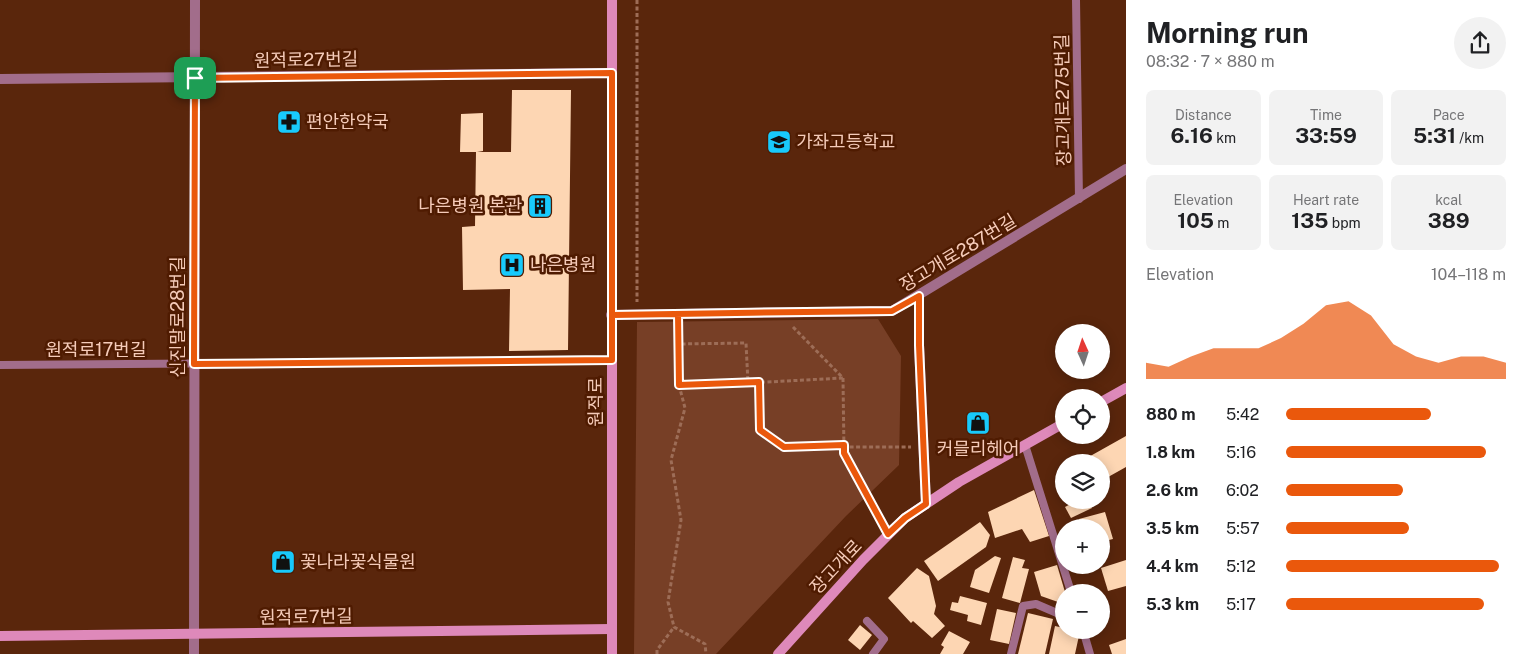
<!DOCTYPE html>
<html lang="en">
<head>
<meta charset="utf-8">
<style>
	body { margin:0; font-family:"Public Sans","Noto Sans KR",sans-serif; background:#f2f2f2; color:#202124; height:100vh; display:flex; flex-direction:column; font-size:19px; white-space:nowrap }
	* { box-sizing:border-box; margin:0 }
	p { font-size:16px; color:#757577 }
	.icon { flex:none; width:28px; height:28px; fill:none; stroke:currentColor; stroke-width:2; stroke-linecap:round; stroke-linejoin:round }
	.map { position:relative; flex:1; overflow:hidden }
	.sheet { display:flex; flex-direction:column; background:#fff; width:400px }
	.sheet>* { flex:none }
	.needle { width:32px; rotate:357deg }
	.tools { position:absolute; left:1055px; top:324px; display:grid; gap:10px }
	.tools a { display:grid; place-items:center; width:55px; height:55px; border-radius:50%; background:#fff; box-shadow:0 2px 12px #0003; font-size:25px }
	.pin { position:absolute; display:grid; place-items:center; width:42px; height:42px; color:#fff; margin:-21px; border-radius:10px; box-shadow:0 2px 8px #0006 }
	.round { display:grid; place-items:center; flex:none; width:52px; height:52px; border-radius:26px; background:#f2f2f2 }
	.headline { display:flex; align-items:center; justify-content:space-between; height:85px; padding:0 20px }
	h1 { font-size:28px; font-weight:700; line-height:38px }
	.metrics { display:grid; grid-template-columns:repeat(3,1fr); gap:8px; height:85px; padding:5px 20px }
	.metrics div { display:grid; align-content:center; border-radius:8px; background:#f2f2f2; text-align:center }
	.metrics b { font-size:21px; font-weight:700 }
	.metrics small { font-size:14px; font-weight:400 }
	.metrics p { font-size:14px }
	.chart { height:140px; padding:10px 20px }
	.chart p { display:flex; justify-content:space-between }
	.chart svg { width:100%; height:90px; margin-top:5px; fill:#ea580c; opacity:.7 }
	ul { padding:0 20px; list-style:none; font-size:16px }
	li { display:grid; grid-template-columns:80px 60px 1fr; align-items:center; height:38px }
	li i { height:12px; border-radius:6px; background:#ea580c }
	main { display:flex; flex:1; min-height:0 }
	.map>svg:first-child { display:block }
</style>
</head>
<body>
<main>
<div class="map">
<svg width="1126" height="654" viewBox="0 0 1126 654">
	<rect width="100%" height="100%" fill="#5a260c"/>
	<path fill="#773f26" d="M878 319 901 356 899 465 846 516 716 654H634L637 322Z"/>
	<g fill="#fdd6b3">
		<path d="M512 90H571L568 350 509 351 510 289 463 290 462 227 475 226 476 152H460L461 114 483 113V151L477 152H511Z"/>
		<path d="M1126 436V467L1101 481V462H1087L1085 459Z"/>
		<path d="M1034 490 1049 536 1030 542 1022 529 995 538 988 512Z"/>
		<path d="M1078 500H1088L1092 508 1071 518 1065 507Z"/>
		<path d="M1105 512 1113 539 1101 542V528H1082L1079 519Z"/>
		<path d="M980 522 990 535 986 547 938 581 924 561Z"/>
		<path d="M995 556 1001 558 989 593 970 587 975 570Z"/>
		<path d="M1013 557 1025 560 1022 568 1029 569 1020 603 1002 598Z"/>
		<path d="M1126 560V586L1108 591 1101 568Z"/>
		<path d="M1057 565 1065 592 1064 601 1058 602 1041 596 1034 572Z"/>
		<path d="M917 568 929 576 936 606 934 614 945 626 932 638 913 621 911 623 888 598Z"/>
		<path d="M960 596 987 603 981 625 967 621 968 615 950 610 952 602 958 603Z"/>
		<path d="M997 609 1016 613 1009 644 990 640Z"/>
		<path d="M1028 613 1053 619 1045 654H1018Z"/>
		<path d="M860 625 872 635 860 650 848 640Z"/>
		<path d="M1055 626 1064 628V630L1080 631 1075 654H1049Z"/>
		<path d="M949 631 970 642 963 654H940L944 647 941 645Z"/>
		<path d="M1126 639V654H1112L1109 645Z"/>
	</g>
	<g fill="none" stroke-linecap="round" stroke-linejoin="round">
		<g stroke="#9d6d57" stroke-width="3" stroke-dasharray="4 2.5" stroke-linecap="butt">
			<path d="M637 0V302"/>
			<path d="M678 327 679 385 748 383 746 343 679 344"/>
			<path d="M793 327 843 378 844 453 882 523"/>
			<path d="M759 382 760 430 784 447H911"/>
			<path d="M748 383 843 378"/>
			<path d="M679 385 685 408 671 460 681 520 668 602 674 627 705 644 706 654"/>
			<path d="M657 654V650L674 627"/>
		</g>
		<g stroke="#a26d8b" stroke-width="8">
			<path d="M1076 0 1079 199"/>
			<path d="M0 365 612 360"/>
			<path d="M1025 445 1071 592"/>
			<path d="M867 621 884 639 873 654"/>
			<path d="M1083 630 1090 654"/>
			<path d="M1011 654 1023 606 1036 604 1064 616"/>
		</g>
		<g stroke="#a26d8b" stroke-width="10">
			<path d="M0 79 612 73"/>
			<path d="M919 296V345L926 504"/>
			<path d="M611 315 892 311 1126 169"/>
			<path d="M194 654 195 0"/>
		</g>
		<g stroke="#de89ba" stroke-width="10">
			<path d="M612 0V654"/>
			<path d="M1101 402 1126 388"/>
			<path d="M0 636 612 629"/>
			<path d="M778 654 863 560 905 518 959 482 1064 423"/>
		</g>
	</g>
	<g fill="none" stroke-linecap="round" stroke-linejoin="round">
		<defs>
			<path id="route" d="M195 78 612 73V315L678 314 679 385 759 382 760 430 784 447 844 445V453L888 534 905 518 926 504 919 345V296L892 311C799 312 705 313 612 315V360L194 364 195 78"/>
		</defs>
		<use href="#route" stroke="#fff" stroke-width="10"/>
		<use href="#route" stroke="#ea580c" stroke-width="6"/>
	</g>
	<defs>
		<symbol id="pharmacy-square" viewBox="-11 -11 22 22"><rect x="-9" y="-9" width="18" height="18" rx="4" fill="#18cafc" stroke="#4f1b01"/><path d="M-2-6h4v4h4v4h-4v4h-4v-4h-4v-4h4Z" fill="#111"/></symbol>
		<symbol id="school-square" viewBox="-11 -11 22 22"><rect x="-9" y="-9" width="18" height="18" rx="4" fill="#18cafc" stroke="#4f1b01"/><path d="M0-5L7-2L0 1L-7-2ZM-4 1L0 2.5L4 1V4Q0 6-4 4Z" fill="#111"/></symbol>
		<symbol id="building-square" viewBox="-11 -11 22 22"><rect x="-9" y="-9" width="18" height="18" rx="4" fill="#18cafc" stroke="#4f1b01"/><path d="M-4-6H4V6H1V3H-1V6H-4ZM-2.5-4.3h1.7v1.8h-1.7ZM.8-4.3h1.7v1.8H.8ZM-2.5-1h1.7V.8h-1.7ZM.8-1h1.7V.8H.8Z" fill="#111"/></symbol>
		<symbol id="hospital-square" viewBox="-11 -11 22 22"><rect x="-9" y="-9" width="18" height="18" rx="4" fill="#18cafc" stroke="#4f1b01"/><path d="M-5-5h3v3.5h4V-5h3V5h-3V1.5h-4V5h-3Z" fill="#111"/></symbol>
		<symbol id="shop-square" viewBox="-11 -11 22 22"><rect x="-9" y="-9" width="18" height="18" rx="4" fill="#18cafc" stroke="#4f1b01"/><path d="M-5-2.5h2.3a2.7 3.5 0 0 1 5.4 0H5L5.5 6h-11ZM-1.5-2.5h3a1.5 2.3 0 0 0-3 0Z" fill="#111"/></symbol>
	</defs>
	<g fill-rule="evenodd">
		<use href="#pharmacy-square" x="275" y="108" width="28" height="28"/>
		<use href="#school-square" x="765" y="128" width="28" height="28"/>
		<use href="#building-square" x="526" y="192" width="28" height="28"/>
		<use href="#hospital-square" x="498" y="251" width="28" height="28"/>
		<use href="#shop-square" x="964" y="409" width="28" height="28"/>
		<use href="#shop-square" x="269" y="548" width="28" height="28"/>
	</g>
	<g text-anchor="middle" stroke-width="5" stroke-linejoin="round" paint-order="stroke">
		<g font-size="18" fill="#f5cbb9" stroke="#4f1b01">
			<text transform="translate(306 60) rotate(-1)" y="6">원적로27번길</text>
			<text transform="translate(1063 100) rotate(-91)" y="6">장고개로275번길</text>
			<text transform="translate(958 253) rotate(-31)" y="6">장고개로287번길</text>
			<text transform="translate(178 317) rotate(-90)" y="6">신진말로28번길</text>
			<text x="96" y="356">원적로17번길</text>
			<text transform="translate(596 402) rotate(-90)" y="6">원적로</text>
			<text transform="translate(836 567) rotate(-47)" y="6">장고개로</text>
			<text transform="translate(306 617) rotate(-1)" y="6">원적로7번길</text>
		</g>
		<g font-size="18" fill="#f5cbb9" stroke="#4f1b01" text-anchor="start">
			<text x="306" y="128">편안한약국</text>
			<text x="796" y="148">가좌고등학교</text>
			<text x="522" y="212" text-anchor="end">나은병원 본관</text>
			<text x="530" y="271">나은병원</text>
			<text x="978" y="455" text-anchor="middle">커믈리헤어</text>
			<text x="300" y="568">꽃나라꽃식물원</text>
		</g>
	</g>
</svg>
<div class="tools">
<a><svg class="needle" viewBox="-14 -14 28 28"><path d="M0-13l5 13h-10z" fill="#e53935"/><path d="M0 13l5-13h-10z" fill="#757577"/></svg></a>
<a><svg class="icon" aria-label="locate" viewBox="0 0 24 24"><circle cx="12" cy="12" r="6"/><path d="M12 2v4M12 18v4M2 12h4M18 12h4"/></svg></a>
<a><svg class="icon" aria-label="layers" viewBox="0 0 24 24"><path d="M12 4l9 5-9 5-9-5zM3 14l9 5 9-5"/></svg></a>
<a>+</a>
<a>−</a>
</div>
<div class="pin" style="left:195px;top:78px;background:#1e9e55"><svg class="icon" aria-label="arrive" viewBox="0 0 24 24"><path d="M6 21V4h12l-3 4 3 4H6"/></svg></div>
</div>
<section class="sheet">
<div class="headline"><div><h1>Morning run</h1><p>08:32 · 7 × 880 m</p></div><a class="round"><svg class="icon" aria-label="share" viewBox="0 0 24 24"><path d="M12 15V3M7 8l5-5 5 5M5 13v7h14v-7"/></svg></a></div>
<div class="metrics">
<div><p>Distance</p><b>6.16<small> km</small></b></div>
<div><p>Time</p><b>33:59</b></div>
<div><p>Pace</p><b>5:31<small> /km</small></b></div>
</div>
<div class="metrics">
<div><p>Elevation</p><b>105<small> m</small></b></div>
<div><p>Heart rate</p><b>135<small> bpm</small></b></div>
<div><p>kcal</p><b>389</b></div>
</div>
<div class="chart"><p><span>Elevation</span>104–118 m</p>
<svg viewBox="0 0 160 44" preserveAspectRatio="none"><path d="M0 44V36L10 38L20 33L30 29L40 29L50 29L60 24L70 17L80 8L90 6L100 13L110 27L120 33L130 36L140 33L150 33L160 36V44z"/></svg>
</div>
<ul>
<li><b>880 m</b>5:42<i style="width:66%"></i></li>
<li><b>1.8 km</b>5:16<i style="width:91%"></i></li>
<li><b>2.6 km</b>6:02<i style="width:53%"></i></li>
<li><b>3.5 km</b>5:57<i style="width:56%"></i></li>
<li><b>4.4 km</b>5:12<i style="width:97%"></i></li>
<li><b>5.3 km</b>5:17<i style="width:90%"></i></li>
</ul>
</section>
</main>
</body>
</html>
